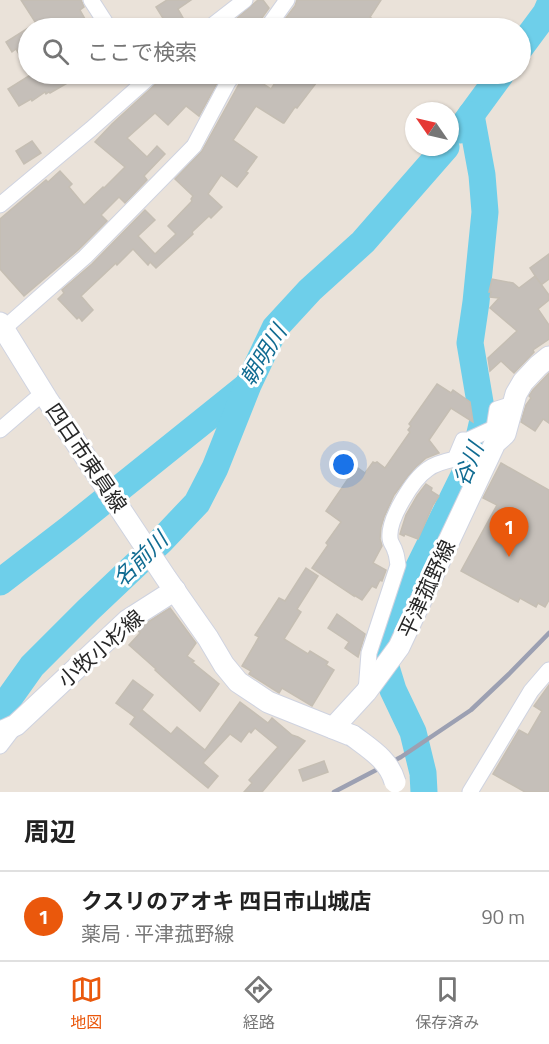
<!DOCTYPE html>
<html lang="ja">
<meta charset="utf-8">
<style>
body{margin:0;font-family:"Titillium Web","Noto Sans JP",sans-serif;background:#f2f2f2;color:#222}
.compass{position:absolute;left:405px;top:102px;width:54px;height:54px;border-radius:50%;background:#fff;box-shadow:0 2px 4px #0004;rotate:304deg}
.you{position:absolute;left:344px;top:465px;width:21px;height:21px;margin:-15px;border:4px solid #fff;border-radius:50%;background:#1a73e8;box-shadow:0 0 0 9px #1a73e833}
.badge{display:grid;place-items:center;width:39px;height:39px;border-radius:50%;background:#ea580c;color:#fff;font-size:20px;font-weight:700}
.pin{position:absolute;translate:-50% -50px;filter:drop-shadow(0 2px 3px #0008)}
.pin::after{content:'';position:absolute;top:32px;width:21px;height:18px;background:inherit;clip-path:polygon(0 0,100% 0,50% 100%)}
.list{margin:0;padding:0;list-style:none}
h2{display:flex;justify-content:space-between;align-items:center;height:78px;margin:0;padding:0 24px;font-size:26px}
h2 small{font-size:20px;font-weight:400;color:#767676}
.list li{display:grid;grid-template-columns:39px 1fr auto;gap:18px;align-items:center;box-sizing:border-box;height:90px;padding:0 24px;border-top:2px solid #e0e0e0}
.list b{display:block;font-size:22px;white-space:nowrap}
.list p{margin:0;font-size:20px;white-space:nowrap;color:#767676}
.list em{font-size:20px;font-style:normal;color:#767676}
.icon{flex:none;width:33px;height:33px;fill:none;stroke:currentColor;stroke-width:2;stroke-linecap:round;stroke-linejoin:round}
.map{position:relative;flex:none;width:549px;height:792px;overflow:hidden}
.search{position:absolute;background:#fff;box-shadow:0 2px 4px #0004;left:18px;right:18px;top:18px;height:66px;display:flex;align-items:center;gap:15px;box-sizing:border-box;padding:0 21px;border-radius:33px;color:#767676;font-size:22px}
.sheet{height:168px;background:#fff}
nav{display:flex;justify-content:space-around;align-items:center;box-sizing:border-box;height:84px;border-top:2px solid #e0e0e0;background:#fff;font-size:16px;color:#767676}
nav a{display:grid;justify-items:center;gap:3px}
nav .on{color:#ea580c}
.map>svg:first-child{display:block}
.lines{fill:none;stroke-linecap:round;stroke-linejoin:round}
.river{stroke:#6ecfea;stroke-width:27}
.building{fill:#c5bfb9;stroke:#c5beb3;stroke-width:1.5}
.street-casing{stroke:#cfd3e0;stroke-width:17}
.secondary-casing{stroke:#cfd3e0;stroke-width:23}
.street{stroke:#fff;stroke-width:15}
.secondary{stroke:#fff;stroke-width:21}
.rail{stroke:#9ca0b2;stroke-width:4.5}
.secondary-bridge-casing{stroke:#cfd3e0;stroke-width:23;stroke-linecap:butt}
.secondary-bridge{stroke:#fff;stroke-width:21}
.labels{text-anchor:middle;stroke-width:6;stroke-linejoin:round;paint-order:stroke}
.street-label{font-size:21px;fill:#272727;stroke:#fff}
.water-label{font-size:22px;font-style:italic;fill:#116c92;stroke:#fff}
</style>
<div class="map">
<svg width="549" height="792" viewBox="0 0 549 792">
<rect width="100%" height="100%" fill="#eae2d9"/>
<g class="lines">
<!-- river -->
<g class="river">
<path d="M520,48L546,13L549,6"/>
<path d="M460,130L501,74"/>
<path d="M0,582L69,529L247,386"/>
<path d="M0,711L32,666L88,610L161,541L197,503L215,468L248,385L275,328L310,290L363,242L446,147"/>
<path d="M424,792L423,773L413,732L393,690L381,651L404,597L476,451L483,420L470,343L476,302L485,212L482,175L471,115"/>
</g>
</g>
<!-- building -->
<g class="building">
<path d="M21,0H81L84,7L80,10L85,19L69,28H39Z"/>
<path d="M167,0H191L178,9L187,25L181,28H169L156,7Z"/>
<path d="M258,0H263L269,8L259,22L257,28H242L235,20Z"/>
<path d="M297,0H381L370,17L375,21L370,28H297L285,19L295,6Z"/>
<path d="M28,28V69L16,49L12,52L6,42Z"/>
<path d="M32,74H83L50,93L49,92L46,94L45,92L32,101L31,99L19,106L8,89Z"/>
<path d="M164,74H222L199,116L186,106L168,125L155,113L127,138L147,157L157,146L165,154L144,176L147,180L125,203L119,197L101,215L107,221L78,250L24,296L0,269V219L46,180L48,182L60,171L72,184L69,187L84,205L103,187L104,188L125,167L95,142L112,124L159,81Z"/>
<path d="M244,75V74H248L271,89L281,74H323L297,108L295,107L284,123H283L256,106L233,140L257,157L246,172L248,173L237,187L221,175L208,194L222,207L211,218L209,216L192,232L193,234L156,268L150,262L148,265L133,249L117,265L116,263L81,296L93,310L82,321L79,317L77,319L58,299L64,293L62,290L92,264L145,210L155,220L138,236L155,254L176,234L168,226L192,201L191,199L193,196L175,179L202,151Z"/>
<path d="M32,141L41,153L24,164L16,151Z"/>
<path d="M549,254V279L541,285L530,268Z"/>
<path d="M535,276L549,295V300L538,309L549,325V339L533,350L534,352L514,373L501,361L490,371L488,358L517,331L490,308L499,298L490,297L491,292H489L492,279L513,283L519,288Z"/>
<path d="M549,373V423L543,419L535,431L521,422L526,405L531,398L529,396L533,390Z"/>
<path d="M437,384L451,393L453,390L470,402L473,422L451,408L429,440L439,453L426,458L416,467L408,476L394,495L384,517L381,527L380,539L382,546L373,563L386,570L382,581L380,580L376,588L372,586L362,600L354,595V596L312,568L328,545L326,543L341,522L326,511L350,476L352,477L358,468L365,473L373,462L375,463L377,462L385,468L410,432L408,430L411,426L409,424Z"/>
<path d="M501,463L549,490V600L545,607L538,603L536,607L520,598L518,602L461,571L497,505L483,498Z"/>
<path d="M426,484L432,488L431,491L439,496L433,505L418,539L405,534L404,536L400,534L406,515L417,496Z"/>
<path d="M306,568L318,576L297,609L301,612L284,639L308,654L310,651L328,662L326,665L334,670L312,706L282,688L279,693L249,674L251,671L242,666L259,637L255,635L279,598L285,601Z"/>
<path d="M170,608L196,643L187,656L194,661L192,662L219,684L200,711L155,670L156,669L129,645L140,633L137,629Z"/>
<path d="M337,614L365,634L358,657L345,648L349,642L328,628Z"/>
<path d="M133,680L153,695L140,712L142,710L171,734L177,727L205,750L240,702L268,723L272,718L292,735L298,737L305,741L262,792H244L252,783L249,780L278,747L255,728L251,733L249,731L241,742L230,734L203,763L218,776L208,788L130,724L135,717L116,703Z"/>
<path d="M549,685V792H525L493,774L519,730L528,735L542,711L534,706Z"/>
<path d="M324,761L328,772L303,781L299,770Z"/>
</g>
<g class="lines">
<!-- street casing -->
<g class="street-casing">
<g id="street">
<path d="M91,0L109,28"/>
<path d="M209,28L245,0"/>
<path d="M267,28L287,0"/>
<path d="M0,205L91,129L153,74"/>
<path d="M0,332L85,257L194,146L228,82L234,74"/>
<path d="M0,430L43,393"/>
<path d="M366,692L369,653L398,565C397,560 397,555 395,551C394,546 390,543 390,538C388,519 413,479 428,469C436,463 446,461 455,459L463,440H468L494,428L497,409L513,404"/>
<path d="M0,746L16,725"/>
<path d="M470,792L531,691L549,670"/>
</g>
</g>
<!-- secondary casing -->
<g class="secondary-casing">
<g id="secondary">
<path d="M0,323L47,399L166,578L208,638L224,665L238,682L268,702L353,736"/>
<path d="M333,728L366,692L399,647L495,443L505,434L516,394L523,382L538,366L549,357"/>
<path d="M0,731H3L16,725L128,620L175,590"/>
</g>
</g>
<!-- street -->
<use href="#street" class="street"/>
<!-- secondary -->
<use href="#secondary" class="secondary"/>
<!-- rail -->
<path class="rail" d="M334,792L401,757L471,710L509,674L549,633"/>
<!-- secondary-bridge casing -->
<g class="secondary-bridge-casing">
<path id="secondary-bridge" d="M353,736C370,749 389,760 395,782"/>
</g>
<!-- secondary-bridge -->
<use href="#secondary-bridge" class="secondary-bridge"/>
</g>
<g class="labels">
<!-- street labels -->
<g class="street-label">
<text transform="translate(86 458) rotate(56)" y="7">四日市東員線</text>
<text transform="translate(427 589) rotate(-65)" y="7">平津菰野線</text>
<text transform="translate(101 649) rotate(-41)" y="7">小牧小杉線</text>
</g>
<!-- water labels -->
<g class="water-label">
<text transform="translate(263 355) rotate(-58)" y="8">朝明川</text>
<text transform="translate(468 464) rotate(-68)" y="8">谷川</text>
<text transform="translate(140 559) rotate(-45)" y="8">名前川</text>
</g>
</g>
</svg>
<svg class="compass" viewBox="-18 -18 36 36"><path d="M0-13l5 13h-10z" fill="#e53935"/><path d="M0 13l5-13h-10z" fill="#767676"/></svg>
<div class="you"></div>
<div class="pin badge" style="left:509px;top:557px">1</div>
<div class="search"><svg class="icon" aria-label="search" viewBox="0 0 24 24"><circle cx="10" cy="10" r="6"/><path d="M15 15l6 6"/></svg>ここで検索</div>
</div>
<section class="sheet">
<h2>周辺<small></small></h2>
<ul class="list">
<li><span class="badge">1</span><div><b>クスリのアオキ 四日市山城店</b><p>薬局 · 平津菰野線</p></div><em>90 m</em></li>
</ul>
</section>
<nav>
<a class="on"><svg class="icon" aria-label="map" viewBox="0 0 24 24"><path d="M3 6l6-2 6 2 6-2v14l-6 2-6-2-6 2zM9 4v14M15 6v14"/></svg>地図</a>
<a><svg class="icon" aria-label="directions" viewBox="0 0 24 24"><path d="M12 3l9 9-9 9-9-9zM9 14v-3h6M13 9l2 2-2 2"/></svg>経路</a>
<a><svg class="icon" aria-label="saved" viewBox="0 0 24 24"><path d="M7 4h10v16l-5-4-5 4z"/></svg>保存済み</a>
</nav>
